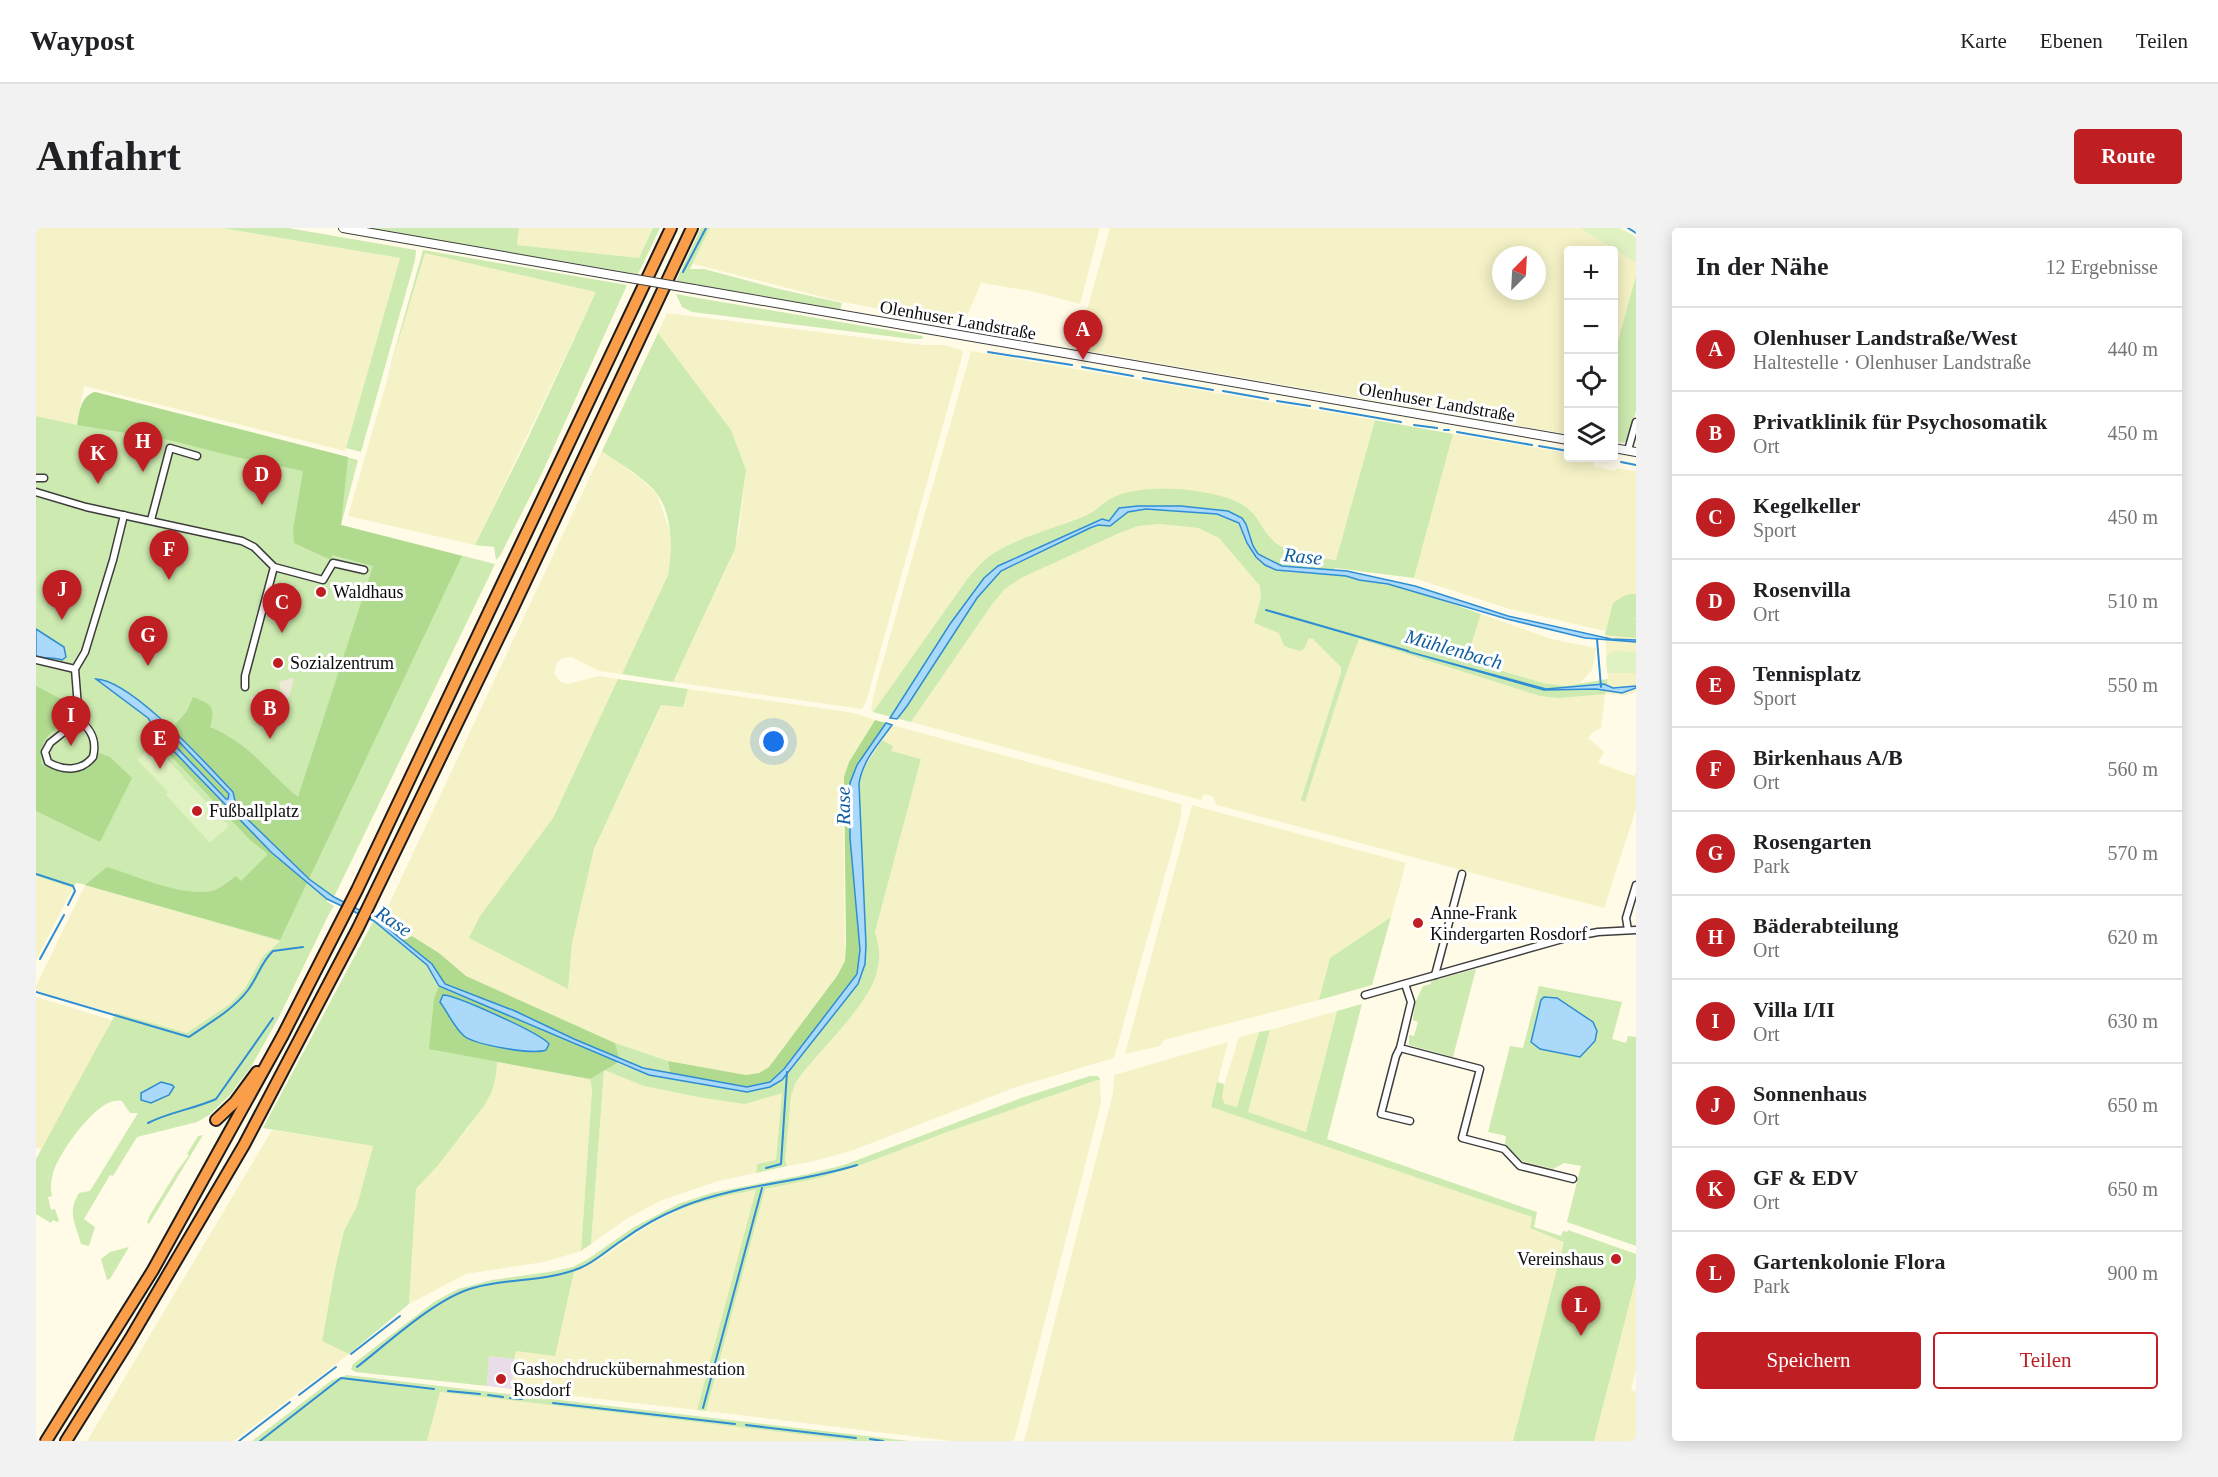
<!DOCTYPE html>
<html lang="de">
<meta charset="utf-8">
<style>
body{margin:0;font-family:Georgia,serif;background:#f2f2f2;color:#202124}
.controls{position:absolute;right:18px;top:18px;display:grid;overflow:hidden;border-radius:6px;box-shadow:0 3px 15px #0003}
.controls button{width:54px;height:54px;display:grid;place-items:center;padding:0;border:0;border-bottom:2px solid #e0e0e0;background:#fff;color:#202124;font:30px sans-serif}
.compass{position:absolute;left:1456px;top:18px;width:54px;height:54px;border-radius:50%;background:#fff;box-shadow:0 3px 15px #0003;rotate:24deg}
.you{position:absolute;left:738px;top:514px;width:21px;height:21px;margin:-15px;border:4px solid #fff;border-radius:50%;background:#1a73e8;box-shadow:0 0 0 9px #1a73e833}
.badge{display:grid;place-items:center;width:39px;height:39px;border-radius:50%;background:#bf1e22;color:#fff;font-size:20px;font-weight:700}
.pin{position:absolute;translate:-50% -50px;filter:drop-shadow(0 2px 3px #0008)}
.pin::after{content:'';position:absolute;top:32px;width:21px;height:18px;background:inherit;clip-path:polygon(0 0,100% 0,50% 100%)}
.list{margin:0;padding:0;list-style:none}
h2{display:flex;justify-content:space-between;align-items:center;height:78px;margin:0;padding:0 24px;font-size:26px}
h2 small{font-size:20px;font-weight:400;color:#757577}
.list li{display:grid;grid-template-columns:39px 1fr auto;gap:18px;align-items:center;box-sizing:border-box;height:84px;padding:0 24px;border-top:2px solid #e0e0e0}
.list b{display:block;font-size:22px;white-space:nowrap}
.list p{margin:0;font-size:20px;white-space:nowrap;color:#757577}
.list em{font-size:20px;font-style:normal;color:#757577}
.actions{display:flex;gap:12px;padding:18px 24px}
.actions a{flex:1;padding:14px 0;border:2px solid #bf1e22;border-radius:6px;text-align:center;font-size:21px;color:#bf1e22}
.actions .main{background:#bf1e22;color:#fff}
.icon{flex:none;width:33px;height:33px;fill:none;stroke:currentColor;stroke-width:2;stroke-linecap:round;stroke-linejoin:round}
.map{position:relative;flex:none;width:1600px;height:1213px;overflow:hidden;border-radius:6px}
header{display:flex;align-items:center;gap:36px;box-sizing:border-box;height:84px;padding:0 30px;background:#fff;border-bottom:2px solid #e0e0e0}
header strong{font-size:28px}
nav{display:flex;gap:33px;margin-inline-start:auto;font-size:21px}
.intro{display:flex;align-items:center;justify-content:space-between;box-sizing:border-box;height:144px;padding:0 36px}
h1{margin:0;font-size:42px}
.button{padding:15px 27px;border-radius:6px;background:#bf1e22;color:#fff;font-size:21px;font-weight:700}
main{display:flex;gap:36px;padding:0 36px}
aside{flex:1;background:#fff;border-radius:6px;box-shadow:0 3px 15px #0003}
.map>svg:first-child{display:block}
.industrial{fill:#e9ddea}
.farmland{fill:#f5f2c7;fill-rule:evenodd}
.green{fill:#cdeab0}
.forest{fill:#b0db8f}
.pitch{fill:#e0f1c2}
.plaza{fill:#ede8d8}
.water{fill:#aad9f9;stroke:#2e8dd3;stroke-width:1.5;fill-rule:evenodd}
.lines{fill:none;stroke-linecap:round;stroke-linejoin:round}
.stream{stroke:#2e8dd3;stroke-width:2}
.minor-casing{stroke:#3d3d3d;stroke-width:9}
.tertiary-casing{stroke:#3d3d3d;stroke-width:10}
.motorway-casing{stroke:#1b1b1b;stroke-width:14}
.minor{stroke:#fff;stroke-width:6}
.tertiary{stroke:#fff;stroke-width:8}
.motorway{stroke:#fb9e49;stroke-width:10}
.tertiary-bridge-casing{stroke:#3d3d3d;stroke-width:10;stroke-linecap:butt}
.tertiary-bridge{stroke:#fff;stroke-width:8}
.poi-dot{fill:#bf1e22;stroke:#fff;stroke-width:2}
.labels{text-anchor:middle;stroke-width:6;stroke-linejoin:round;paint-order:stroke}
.street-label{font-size:18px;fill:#0a0a0a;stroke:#fff}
.poi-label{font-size:18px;fill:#0a0a0a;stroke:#fff;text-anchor:start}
.water-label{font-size:20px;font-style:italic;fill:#105d9f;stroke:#fff}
</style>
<header>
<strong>Waypost</strong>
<nav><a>Karte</a><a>Ebenen</a><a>Teilen</a></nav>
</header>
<div class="intro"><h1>Anfahrt</h1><a class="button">Route</a></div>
<main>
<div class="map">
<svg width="1600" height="1213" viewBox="0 0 1600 1213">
<rect width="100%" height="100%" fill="#fffbe7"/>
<!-- industrial -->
<path class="industrial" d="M453,1128L478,1131L476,1161L451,1158Z"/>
<!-- farmland -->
<g class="farmland">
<path d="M0,0H186L364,30L309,223L48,158L41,197L0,188Z"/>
<path d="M483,0H617L603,30L481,17Z"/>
<path d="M674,0H1064L1044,76L995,63L945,55L927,97L802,73L657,36Z"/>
<path d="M1074,0H1544L1600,35V48L1578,127V22H1532V206L1046,122L1050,105L1045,103ZM1465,27H1501V63H1465Z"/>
<path d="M388,24L560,64L439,317L312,288Z"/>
<path d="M631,85L887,117H908L926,122L927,125L831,471L826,481L637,454L693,335L703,304L710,242L695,202L622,105Z"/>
<path d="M935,123L1339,192L1300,332L1249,321L1232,308L1215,282L1208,277L1175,267L1147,262H1120L1077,269L1054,286L991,309L945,336L932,350L837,484L835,480L841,454Z"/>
<path d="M1417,206L1532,225V230H1559L1557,238L1579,243L1580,240L1600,243V464L1591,467L1569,466L1565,500L1558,503L1552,510L1568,524L1562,535L1598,548L1600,545V581L1568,680L1181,577L1176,568L1168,566L1165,572L875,494L957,375L969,361L985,350L1078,307L1102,298L1124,296L1162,300L1183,310L1224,358L1226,370L1218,395L1244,405L1268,421L1273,409L1277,411L1305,439L1308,451L1323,411L1504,468L1569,465L1572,451L1569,403L1470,380L1378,350Z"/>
<path d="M566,223L605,251L621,266L634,304L635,332L632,347L586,446L563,443L535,429L527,430L521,434L518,446L525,454L532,456L563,448L582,451L517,590L444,688L531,760L536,715L558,621L626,476L647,478L652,461L818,485L839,492L813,534L807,566L809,733L801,748L733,839L723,845L710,847L632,833L579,815L430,748L403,725L347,689Z"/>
<path d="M1445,386L1515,411L1560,420L1556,442L1544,455L1529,458L1507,455L1429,431Z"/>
<path d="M856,497L1146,576L1144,593L1078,830L980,859L815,923L774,934L751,938L749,932L755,868L759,856L842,742L843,731L839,704L885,531L854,523L857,518L846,512Z"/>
<path d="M1156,577L1370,635L1355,689L1294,730L1283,772L1128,812L1124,818L1089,826Z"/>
<path d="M0,648L37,660L0,732Z"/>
<path d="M49,657L244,712L227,728L209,760L194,776L151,806L0,763V758Z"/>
<path d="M0,769L76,792L48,850L5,921L0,920Z"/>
<path d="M1301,783L1270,904L1212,884L1234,802Z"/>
<path d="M1223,804L1201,879L1189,876L1186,871V864L1203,809Z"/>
<path d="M1192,814L1175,879L1496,989L1494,1000L1529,1014L1477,1213H988L1077,865L1078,847Z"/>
<path d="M461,834L554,851L556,861L545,1023L508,1034L430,1046L373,1076L380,961L433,899L460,847Z"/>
<path d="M568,842L608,858L662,869L746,865L740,932L721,936L720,945L682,953L624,973L592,990L555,1016Z"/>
<path d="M1061,852H1064L1065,875L978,1213H915L670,1183L729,961L783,950L825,937L911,904Z"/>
<path d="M236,902L337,918L321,978L308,1003L299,1041L286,1112L313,1126L198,1213H51Z"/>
<path d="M721,962L661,1182L476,1161L479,1123L519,1127L538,1044L566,1030L613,997L649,979L678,970Z"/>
<path d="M1600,1050V1141L1595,1162L1600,1164V1213H1558Z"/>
<path d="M404,1164L506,1176L821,1213H391Z"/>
</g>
<!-- green -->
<g class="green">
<path d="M186,0H252L380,22L379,32L325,224L310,220L364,30Z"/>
<path d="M328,0H483L481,17L603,30L617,0H624L602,46Z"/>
<path d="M665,0H674L654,41H668L739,60L806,75L804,82L640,53Z"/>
<path d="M387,22L591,57L506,245L464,328L460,332L458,319L439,317L492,210L560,64L389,25L350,153Z"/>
<path d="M1600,48V183L1592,212L1587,215L1578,213V127Z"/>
<path d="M640,66L656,69L887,108L886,111H876L656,84L646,79Z"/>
<path d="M622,105L695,202L710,242L699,321L637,454L586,446L632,347C637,320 637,279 615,259C601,245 582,235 566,223Z"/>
<path d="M59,164L322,232L305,297L459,336L298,669L290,673L298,678L292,688L243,789L215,839L193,868L173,887L161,894L101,909L77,948L74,947L48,991L59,999L53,1018L45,1016C39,994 31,985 43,965L54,963L102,885H94L86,873C63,866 23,925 17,945C15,953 14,960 16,968L12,969L15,982L19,981L23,993L21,994L17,992L15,995L0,986V931L80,785L151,805L194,776L209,760L227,728L244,713L46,656L40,655L37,660L0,648V188L41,197C44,183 44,169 59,164Z"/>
<path d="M1339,192L1417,206L1378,350L1299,340L1298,343C1275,341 1237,345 1221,325C1213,315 1214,301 1206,291L1203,295L1211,315L1220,329L1229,337L1251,344L1310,348L1323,352L1352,356L1380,363L1445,386L1430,432L1507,455L1529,458L1572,451L1569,466L1523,470L1504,468L1323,411L1308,451L1269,574L1265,572L1305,445V439L1277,411L1273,410L1268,421L1264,423L1248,418L1243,405L1218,395L1225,370L1224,358L1183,310L1162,300L1124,296L1102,298L1081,306L985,350L969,361L957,375L875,494L837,484L932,350C940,341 948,331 958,325C987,307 1021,300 1051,287C1061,283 1068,273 1078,269C1109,255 1177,260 1207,277C1220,284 1224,298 1233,308C1249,327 1278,328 1300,332Z"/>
<path d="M1595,366H1600V390H1596L1600,391V410L1569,407L1577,375L1588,368Z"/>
<path d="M582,451L652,461L647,479L625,477L558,621L536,715L532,761L433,710L444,688L517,590Z"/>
<path d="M846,512L857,518L855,523L885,531L839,704C841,713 844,722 843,731C842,773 781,821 759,856L755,868L749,932L751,938L720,945L721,936L740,932L746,865L709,876L662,869L608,858L568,842L555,1016L545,1023L556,861L554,851L461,834L460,847L456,863L448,878L403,936L380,961L373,1076L313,1126L286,1113L299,1041L308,1003L321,978L337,918L227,900L339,690L389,729L582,829L579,815L632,833L634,846L607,840L583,830L581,835L613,847L723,862L746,852L822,756L829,736L830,717L823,556L825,544Z"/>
<path d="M1355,689L1336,757L1283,772L1294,730Z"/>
<path d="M1440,741L1417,829L1373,817V807L1378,808L1382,794L1377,792L1379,775L1387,758L1395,756V753Z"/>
<path d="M1503,758L1586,774L1576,811L1590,815L1592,808L1600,809V1018L1531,994L1545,938L1528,935L1517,941L1486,933L1469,916L1470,908L1452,904L1474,818L1487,820Z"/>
<path d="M1326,776L1291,911L1501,984L1498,999L1525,1008L1527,1003L1531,1004L1532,1002L1600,1026V1050L1558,1213H1477L1528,1014L1494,1000L1496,989L1175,879L1181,854L1188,856L1186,870L1189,876L1201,879L1223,804L1234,802L1212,884L1270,904L1301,783Z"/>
<path d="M1054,848H1062L1064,852H1061L911,904L825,937L783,950L729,961L670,1183L661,1182L720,962C682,969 645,977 611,997C586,1012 565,1033 538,1044L519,1128L480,1123L478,1131L453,1128L451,1158L319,1144L315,1141L317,1136L398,1074L422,1061L456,1052L513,1044L537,1039L552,1031L598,999L642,976L675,965L772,946L808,937L985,870Z"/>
<path d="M167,907L113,996L111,994L114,987L141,943L153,927L151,926L162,908Z"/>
<path d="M93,1019L74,1051L71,1052L65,1031L74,1024Z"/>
<path d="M311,1147L873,1213H821L404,1164L391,1213H216L296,1152Z"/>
</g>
<!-- forest -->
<g class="forest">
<path d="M59,164L312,229L305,297L426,328L244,712L49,657L71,639C101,648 145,669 176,663C184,661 193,653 200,648L205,653L232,626L214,612L123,515L151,483L157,469C175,476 180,478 174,499C216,517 229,542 262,569L337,338L296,327L295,332L258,315L257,302L267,243L200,229L133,212L41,197C44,183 44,169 59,164Z"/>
<path d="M0,458L27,472L38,487C20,501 0,510 6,536C27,547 49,546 63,525L74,529L96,550L64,614L0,583Z"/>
<path d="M839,492L850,495L821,537L814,555V610L824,722L821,746L756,832L734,854L711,859L634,846L632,833L710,847L723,845L733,839L801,748L809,733L810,715L808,549L813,534Z"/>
<path d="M376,708L403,725L430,748L579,815L583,830L581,835L554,851L393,821L398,771L403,758L409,756L396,736L367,712Z"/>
</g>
<!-- pitch -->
<g class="pitch">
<path d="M1544,0H1584L1600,9V35Z"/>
<path d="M241,355L262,360L253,396L232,391Z"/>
<path d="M1579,423L1600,424V445H1571L1570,428Z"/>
<path d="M117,517L148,549L140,557L148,550L193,598L174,615L130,567L132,564L101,532Z"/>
</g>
<!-- plaza -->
<path class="plaza" d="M255,450L258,451L253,469L249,472L253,477L231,493L214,470L222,466L225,461L230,474L239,472L238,470L246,467L243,454Z"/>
<!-- water -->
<g class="water">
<path d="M1102,278H1145L1192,283L1206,290L1210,296L1217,318L1222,326L1246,338L1311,343L1379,358L1472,388L1575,411L1600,412V414L1549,410L1471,391L1352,356L1323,352L1310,348L1240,342L1229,337L1220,329L1211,315L1203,295L1181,286L1110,281L1092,284L1074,298L1062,297L1054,300L965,343L941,370L871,478L861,491L854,490L914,396L948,350L962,338L1066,291L1073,293L1083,280Z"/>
<path d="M0,401L28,419L30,429L26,432C17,429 10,431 0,428Z"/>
<path d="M1370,423L1510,461L1568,456L1577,460L1600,458V460L1586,465L1560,461L1508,462Z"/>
<path d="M60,451C96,452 171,537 197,564L201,581L273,651L298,669L339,690L396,736L409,756L479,783L538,811L607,840L711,859L734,854L748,841L821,746L824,722L814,610V555L821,537L850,495L856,497C843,515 826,533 823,556L830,717L829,736L822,756L746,852L734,859L711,864L613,847L403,758L391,737L338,693L291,671L235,624L126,511L112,490ZM126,499H129L193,566L192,571H190L125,503Z"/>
<path d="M407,767C420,767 506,806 513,816L510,822C496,827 440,817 428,808C418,799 412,785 404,774Z"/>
<path d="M1508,769L1521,770L1557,794L1561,803L1559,813L1544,829L1504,821L1495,814L1505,772Z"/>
<path d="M125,854L136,857L138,859L133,867L115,875L105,872V865Z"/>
</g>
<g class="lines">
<!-- stream -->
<g class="stream">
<path d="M1592,0L1600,5"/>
<path d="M647,44L670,0"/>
<path d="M952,124L1036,137"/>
<path d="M1046,139L1097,148"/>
<path d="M1107,150L1177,162"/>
<path d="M1187,163L1232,171"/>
<path d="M1241,173L1274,178"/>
<path d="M1284,180L1365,194"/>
<path d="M1378,197L1401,200"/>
<path d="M1408,202H1413"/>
<path d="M1421,204L1496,217"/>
<path d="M1503,218L1532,223"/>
<path d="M1585,234L1600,237"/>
<path d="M1230,382L1372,423"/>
<path d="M1561,411L1565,459"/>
<path d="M0,646L37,658L39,663L32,677"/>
<path d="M4,731L28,687"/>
<path d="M0,764L153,809C173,795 197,782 212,762C222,749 225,734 237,723L267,719"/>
<path d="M112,895C133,884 158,881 180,871L237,790"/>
<path d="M730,940L745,936L751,844"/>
<path d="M315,1126L364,1088"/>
<path d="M321,1139C352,1115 400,1070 437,1060C471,1050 510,1054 544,1040C559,1034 571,1022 585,1013C604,999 626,987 648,978C703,956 764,955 821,937"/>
<path d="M412,1163L444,1166"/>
<path d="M263,1167L300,1139"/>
<path d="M452,1167L467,1169"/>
<path d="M474,1170L486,1171"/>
<path d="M517,1175L699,1196"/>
<path d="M667,1180L726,960"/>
<path d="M710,1197L820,1210"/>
<path d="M834,1211L847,1213"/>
<path d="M203,1213L254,1174"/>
<path d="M224,1213L305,1150L398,1161"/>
</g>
<!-- minor casing -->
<g class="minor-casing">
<g id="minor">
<path d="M1592,222L1600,194"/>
<path d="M0,250H8"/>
<path d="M0,264L50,279L206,313L218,319L238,339L287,352L297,335L328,342"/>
<path d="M115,292L134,220L161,228"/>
<path d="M0,432L39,441"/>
<path d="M209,459V448L238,339"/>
<path d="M43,492C56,502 61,513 57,529C45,544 27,543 12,534L9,524L14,515L43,492L39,441L49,424L77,332L88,287"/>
<path d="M1592,702L1590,690L1600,657"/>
<path d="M1399,747L1426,646"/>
<path d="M1369,756L1375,774L1364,820L1444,841L1426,910L1468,921L1484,938L1537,951"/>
<path d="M1329,767L1530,710L1562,704L1600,702"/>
<path d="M1364,820L1360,828L1345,886L1374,893"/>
</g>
</g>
<!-- tertiary casing -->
<g class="tertiary-casing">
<g id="tertiary">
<path d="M307,0L576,47"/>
<path d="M658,61L1532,212"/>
<path d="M1578,220L1600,224"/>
</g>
</g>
<!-- motorway casing -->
<g class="motorway-casing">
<g id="motorway">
<path d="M180,892L199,874L221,844"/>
<path d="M10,1213L117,1042L247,807L321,662L635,0"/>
<path d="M30,1213L94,1111L208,917L322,700L477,380L656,0"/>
</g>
</g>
<!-- minor -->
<use href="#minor" class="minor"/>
<!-- tertiary -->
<use href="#tertiary" class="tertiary"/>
<!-- motorway -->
<use href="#motorway" class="motorway"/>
<!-- tertiary-bridge casing -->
<g class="tertiary-bridge-casing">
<path id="tertiary-bridge" d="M576,47L658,61"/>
</g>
<!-- tertiary-bridge -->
<use href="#tertiary-bridge" class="tertiary-bridge"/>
</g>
<!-- markers -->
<g class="poi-dot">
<circle cx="285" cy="364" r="6"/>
<circle cx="242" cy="435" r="6"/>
<circle cx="161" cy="583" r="6"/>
<circle cx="1382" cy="695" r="6"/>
<circle cx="1580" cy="1031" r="6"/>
<circle cx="465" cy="1151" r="6"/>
</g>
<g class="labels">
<!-- street labels -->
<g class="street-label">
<text transform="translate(922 92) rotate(10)" y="6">Olenhuser Landstraße</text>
<text transform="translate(1401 174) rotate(10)" y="6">Olenhuser Landstraße</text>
</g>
<!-- poi labels -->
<g class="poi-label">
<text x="297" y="370">Waldhaus</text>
<text x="254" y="441">Sozialzentrum</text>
<text x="173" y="589">Fußballplatz</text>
<text x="1394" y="691">Anne-Frank<tspan x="1394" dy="21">Kindergarten Rosdorf</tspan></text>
<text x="1568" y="1037" text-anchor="end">Vereinshaus</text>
<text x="477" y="1147">Gashochdruckübernahmestation<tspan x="477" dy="21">Rosdorf</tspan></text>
</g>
<!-- water labels -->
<g class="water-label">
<text transform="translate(1267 328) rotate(6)" y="7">Rase</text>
<text transform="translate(1418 421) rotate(16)" y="7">Mühlenbach</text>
<text transform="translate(807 578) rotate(-91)" y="7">Rase</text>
<text transform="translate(358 693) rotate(34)" y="7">Rase</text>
</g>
</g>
</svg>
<div class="controls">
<button>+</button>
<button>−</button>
<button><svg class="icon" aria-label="locate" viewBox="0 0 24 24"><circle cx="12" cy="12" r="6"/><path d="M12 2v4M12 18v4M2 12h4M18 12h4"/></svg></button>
<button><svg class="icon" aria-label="layers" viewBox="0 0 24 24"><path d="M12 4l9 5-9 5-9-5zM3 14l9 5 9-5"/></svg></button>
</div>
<svg class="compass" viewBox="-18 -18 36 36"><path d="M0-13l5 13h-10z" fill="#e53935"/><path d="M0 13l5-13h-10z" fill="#757577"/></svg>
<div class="you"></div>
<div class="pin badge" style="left:1047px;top:132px">A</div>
<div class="pin badge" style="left:234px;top:511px">B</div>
<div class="pin badge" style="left:246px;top:405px">C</div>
<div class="pin badge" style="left:226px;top:277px">D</div>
<div class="pin badge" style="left:124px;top:541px">E</div>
<div class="pin badge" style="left:133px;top:352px">F</div>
<div class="pin badge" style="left:112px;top:438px">G</div>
<div class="pin badge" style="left:107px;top:244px">H</div>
<div class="pin badge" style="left:35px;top:518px">I</div>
<div class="pin badge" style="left:26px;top:392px">J</div>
<div class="pin badge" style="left:62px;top:256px">K</div>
<div class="pin badge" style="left:1545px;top:1108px">L</div>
</div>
<aside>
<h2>In der Nähe<small>12 Ergebnisse</small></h2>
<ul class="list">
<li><span class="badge">A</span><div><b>Olenhuser Landstraße/West</b><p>Haltestelle · Olenhuser Landstraße</p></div><em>440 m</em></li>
<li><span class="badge">B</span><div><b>Privatklinik für Psychosomatik</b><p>Ort</p></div><em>450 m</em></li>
<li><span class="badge">C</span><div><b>Kegelkeller</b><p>Sport</p></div><em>450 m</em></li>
<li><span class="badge">D</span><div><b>Rosenvilla</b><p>Ort</p></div><em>510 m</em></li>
<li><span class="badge">E</span><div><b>Tennisplatz</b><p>Sport</p></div><em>550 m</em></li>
<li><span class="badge">F</span><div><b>Birkenhaus A/B</b><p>Ort</p></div><em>560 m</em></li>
<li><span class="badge">G</span><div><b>Rosengarten</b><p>Park</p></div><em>570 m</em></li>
<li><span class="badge">H</span><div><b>Bäderabteilung</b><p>Ort</p></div><em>620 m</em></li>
<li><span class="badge">I</span><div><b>Villa I/II</b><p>Ort</p></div><em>630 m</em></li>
<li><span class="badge">J</span><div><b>Sonnenhaus</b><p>Ort</p></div><em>650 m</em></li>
<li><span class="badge">K</span><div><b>GF &amp; EDV</b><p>Ort</p></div><em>650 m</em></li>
<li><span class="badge">L</span><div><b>Gartenkolonie Flora</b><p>Park</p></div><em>900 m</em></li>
</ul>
<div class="actions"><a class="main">Speichern</a><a>Teilen</a></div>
</aside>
</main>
